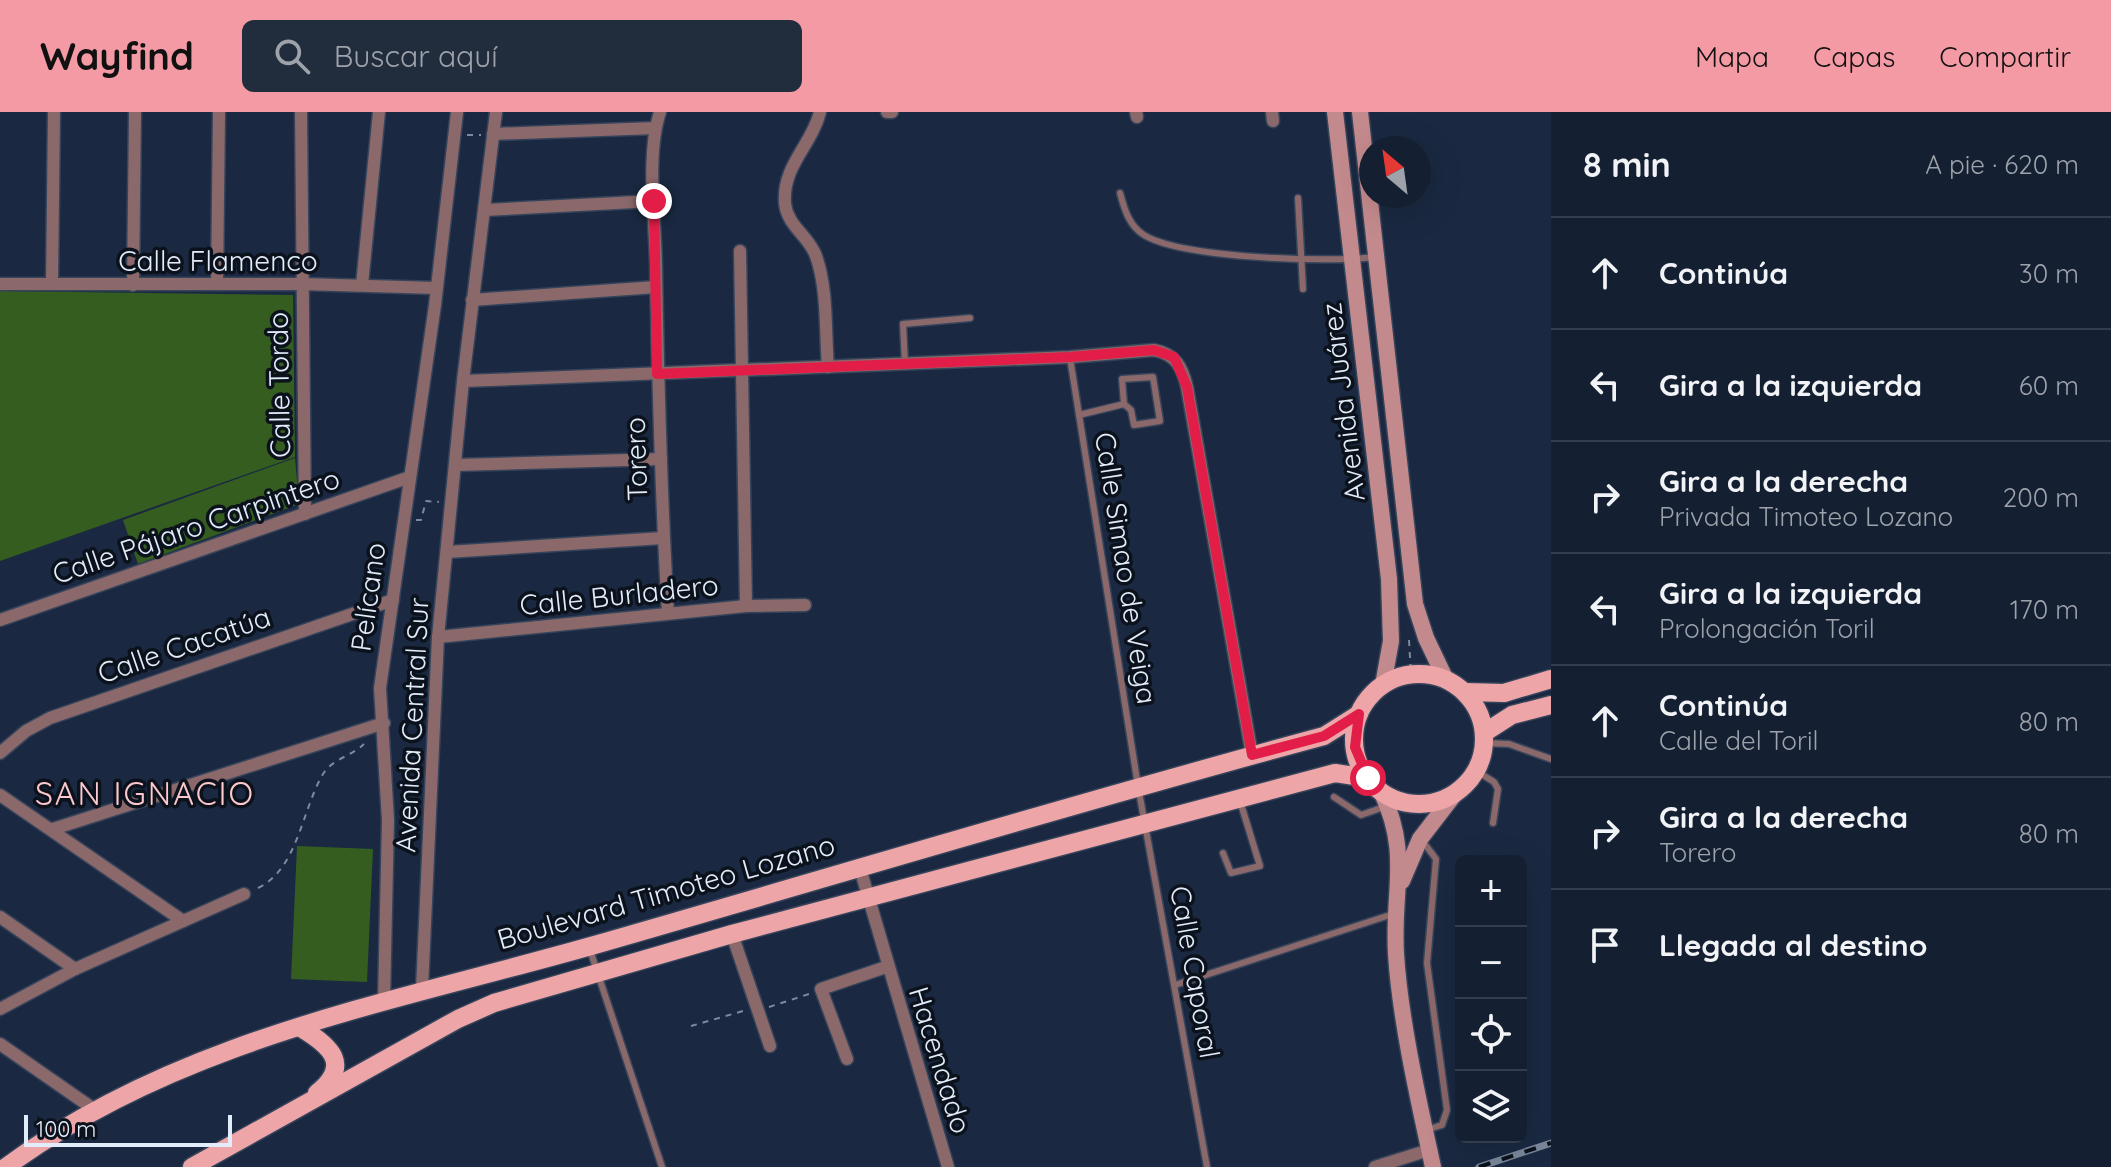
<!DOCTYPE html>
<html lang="es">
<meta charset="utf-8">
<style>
body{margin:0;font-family:Quicksand,sans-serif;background:#212c3d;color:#f1f3f6}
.controls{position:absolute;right:24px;bottom:24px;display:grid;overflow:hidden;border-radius:12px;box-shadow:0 8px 32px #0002}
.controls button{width:72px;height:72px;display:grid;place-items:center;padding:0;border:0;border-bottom:2px solid #333d4d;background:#141f31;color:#f1f3f6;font:40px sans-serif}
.compass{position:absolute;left:1359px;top:24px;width:72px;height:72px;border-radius:50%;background:#141f31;box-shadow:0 8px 32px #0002;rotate:331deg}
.scale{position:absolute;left:24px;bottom:20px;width:208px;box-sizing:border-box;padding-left:8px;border:4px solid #e2ecfb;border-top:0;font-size:22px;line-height:28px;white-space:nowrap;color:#e2ecfb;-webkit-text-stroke:6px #0b121c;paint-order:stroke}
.stop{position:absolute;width:24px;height:24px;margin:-18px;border:6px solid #e11d48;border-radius:50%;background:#fff}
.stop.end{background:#e11d48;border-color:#fff;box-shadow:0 2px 8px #0008}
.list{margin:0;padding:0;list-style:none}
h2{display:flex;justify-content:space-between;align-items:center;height:104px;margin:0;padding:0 32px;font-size:34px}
h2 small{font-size:26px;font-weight:400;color:#9da2ab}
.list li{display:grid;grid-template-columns:52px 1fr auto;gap:24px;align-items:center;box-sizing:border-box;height:112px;padding:0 32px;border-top:2px solid #333d4d}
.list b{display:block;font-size:30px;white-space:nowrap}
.list p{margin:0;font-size:26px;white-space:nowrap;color:#9da2ab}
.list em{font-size:26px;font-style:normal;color:#9da2ab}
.icon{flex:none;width:44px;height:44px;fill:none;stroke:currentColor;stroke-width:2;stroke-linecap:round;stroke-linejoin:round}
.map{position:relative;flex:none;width:1551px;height:1055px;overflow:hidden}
header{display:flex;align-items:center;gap:48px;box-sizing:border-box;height:112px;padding:0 40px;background:#f49aa5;color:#111}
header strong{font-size:38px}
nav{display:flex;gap:44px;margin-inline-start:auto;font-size:28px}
.search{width:560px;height:72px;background:#212c3d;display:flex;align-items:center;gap:20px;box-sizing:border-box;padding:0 28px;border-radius:12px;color:#9da2ab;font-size:30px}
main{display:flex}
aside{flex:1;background:#141f31}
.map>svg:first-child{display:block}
.green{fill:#355d20}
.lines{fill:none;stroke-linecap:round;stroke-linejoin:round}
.service-casing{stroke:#36445b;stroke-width:9}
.minor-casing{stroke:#36445b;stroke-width:15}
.secondary-casing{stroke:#36445b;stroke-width:19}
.primary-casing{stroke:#36445b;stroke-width:21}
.path{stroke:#7d8a9d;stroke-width:2;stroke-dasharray:6 6;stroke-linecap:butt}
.service{stroke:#8b6869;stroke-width:6}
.minor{stroke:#8b6869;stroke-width:12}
.secondary{stroke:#c38a8d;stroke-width:16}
.primary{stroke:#eea5a8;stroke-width:18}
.rail-casing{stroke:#798699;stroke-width:7}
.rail{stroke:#0b121c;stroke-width:4;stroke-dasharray:12;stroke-linecap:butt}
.route{stroke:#e11d48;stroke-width:10}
.labels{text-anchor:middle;stroke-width:7;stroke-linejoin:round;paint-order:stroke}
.street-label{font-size:28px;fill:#e2ecfb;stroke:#0b121c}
.quarter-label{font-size:32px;letter-spacing:2px;fill:#fec9ce;stroke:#0b121c}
</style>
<header>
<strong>Wayfind</strong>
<div class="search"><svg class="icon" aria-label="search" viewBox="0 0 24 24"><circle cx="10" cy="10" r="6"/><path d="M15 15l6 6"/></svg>Buscar aquí</div>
<nav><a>Mapa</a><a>Capas</a><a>Compartir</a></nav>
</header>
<main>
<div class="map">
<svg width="1551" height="1055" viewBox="0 0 1551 1055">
<rect width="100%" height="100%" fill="#1a2941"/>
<!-- green -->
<g class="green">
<path d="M0,179L293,183L295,345L0,449Z"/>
<path d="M295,346L299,392L138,452L123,408Z"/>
<path d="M297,734L373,737L367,870L291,867Z"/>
</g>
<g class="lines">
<!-- service casing -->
<g class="service-casing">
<g id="service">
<path d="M1120,81C1124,96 1129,114 1144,123C1181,146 1329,151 1374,145"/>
<path d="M1298,86L1303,177"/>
<path d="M1070,246L1138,674L1207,1055"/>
<path d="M905,252L903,212L970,206"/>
<path d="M1153,265L1160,309L1134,313L1131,298L1124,292L1122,267Z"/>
<path d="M1079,303L1124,292"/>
<path d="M1484,631L1509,632L1551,647"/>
<path d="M1475,658L1494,670L1498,677L1493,711"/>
<path d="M1334,685L1361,703L1384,695"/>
<path d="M1421,727L1436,747L1427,851L1447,998L1442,1013L1426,1018"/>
<path d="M1223,741L1231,761L1260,754L1240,689"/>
<path d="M590,838L662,1055"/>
<path d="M1175,873L1396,801"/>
</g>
</g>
<!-- minor casing -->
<g class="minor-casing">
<g id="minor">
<path d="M301,0L305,402"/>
<path d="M660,0C646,42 655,107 656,152C658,269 661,385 668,501"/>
<path d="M820,0C812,33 782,54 785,91C787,114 809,124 816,144C828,178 825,220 828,255"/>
<path d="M887,0H892"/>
<path d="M1136,0L1137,5"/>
<path d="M1272,0L1273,9"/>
<path d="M493,22L655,16"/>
<path d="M485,98L654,89"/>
<path d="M740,139L746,494"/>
<path d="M0,172H302L436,176"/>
<path d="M52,172L54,0"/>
<path d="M217,172L219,0"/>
<path d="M133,173L135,0"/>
<path d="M362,173L379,0"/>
<path d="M472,188L656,175"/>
<path d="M463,269L1070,245L1154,238C1175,242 1182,254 1187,275L1252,643"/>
<path d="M456,353L661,347"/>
<path d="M447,440L663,426"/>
<path d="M0,508L407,366"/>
<path d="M438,525L746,494L805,493"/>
<path d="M0,641L26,619L50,606L393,488"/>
<path d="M0,683L183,809"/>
<path d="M53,717L384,611"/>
<path d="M859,753L948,1055"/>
<path d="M0,805L75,857"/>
<path d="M732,822L770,934"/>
<path d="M422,877L438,525L463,269L496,0"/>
<path d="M384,888L388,708L380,576L435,193L457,0"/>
<path d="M0,897L75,857L244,782"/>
<path d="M0,932L95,998"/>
<path d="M847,947L821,877L886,855"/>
<path d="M1375,1055L1429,1038"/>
</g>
</g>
<!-- secondary casing -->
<g class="secondary-casing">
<g id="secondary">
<path d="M1335,0L1389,467L1391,529L1383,573"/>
<path d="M1360,0L1415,492L1426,526L1446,568"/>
<path d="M1381,679C1411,742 1392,778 1396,842C1400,907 1419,991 1433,1055"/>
<path d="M1402,769L1420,727L1457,679"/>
</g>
</g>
<!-- primary casing -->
<g class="primary-casing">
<g id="primary">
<circle cx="1419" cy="627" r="65"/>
<path d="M1465,580L1504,581L1551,567"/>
<path d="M1484,621L1512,603L1551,593"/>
<path d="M301,916C331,934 352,953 317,981"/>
<path d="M6,1055C178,928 390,891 591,834C835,764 1078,690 1324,624L1359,602"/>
<path d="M192,1055L458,907L494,891L732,822L1335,661L1368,666"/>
</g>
</g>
<!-- path -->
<g class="path">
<path d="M467,23H481"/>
<path d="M416,408H421L426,389L439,390"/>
<path d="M1409,528L1411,563"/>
<path d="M258,776C298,757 302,697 323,662C332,647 352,644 364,632"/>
<path d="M769,895L809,882"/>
<path d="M691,914L743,899"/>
</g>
<!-- service -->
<use href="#service" class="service"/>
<!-- minor -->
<use href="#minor" class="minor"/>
<!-- secondary -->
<use href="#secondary" class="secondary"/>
<!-- primary -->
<use href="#primary" class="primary"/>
<!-- rail casing -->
<g class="rail-casing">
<path id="rail" d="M1479,1055L1551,1031"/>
</g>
<!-- rail -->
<use href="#rail" class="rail"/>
</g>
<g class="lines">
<!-- route -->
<path class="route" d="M654,89L657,262L1070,245L1154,238L1174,245L1187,275L1252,643L1324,624L1359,602L1355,635L1368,666"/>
</g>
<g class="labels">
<!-- street labels -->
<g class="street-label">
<text x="218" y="159">Calle Flamenco</text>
<text transform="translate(279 273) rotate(-91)" y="10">Calle Tordo</text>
<text transform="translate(1343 290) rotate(-97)" y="10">Avenida Juárez</text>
<text transform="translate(636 347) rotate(-92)" y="10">Torero</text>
<text transform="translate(196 414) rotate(-19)" y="10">Calle Pájaro Carpintero</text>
<text transform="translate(1126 456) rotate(81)" y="10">Calle Simao de Veiga</text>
<text transform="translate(619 483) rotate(-6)" y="10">Calle Burladero</text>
<text transform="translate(368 485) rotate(-82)" y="10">Pelícano</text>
<text transform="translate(184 533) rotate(-19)" y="10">Calle Cacatúa</text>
<text transform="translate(412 613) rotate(-87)" y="10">Avenida Central Sur</text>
<text transform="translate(666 780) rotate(-16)" y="10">Boulevard Timoteo Lozano</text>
<text transform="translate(1195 860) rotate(80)" y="10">Calle Caporal</text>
<text transform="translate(940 948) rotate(73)" y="10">Hacendado</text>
</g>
<!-- quarter labels -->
<g class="quarter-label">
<text x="145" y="693">SAN IGNACIO</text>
</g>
</g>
</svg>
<div class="controls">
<button>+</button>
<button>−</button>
<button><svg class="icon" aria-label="locate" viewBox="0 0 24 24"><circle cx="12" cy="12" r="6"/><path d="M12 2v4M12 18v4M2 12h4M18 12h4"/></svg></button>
<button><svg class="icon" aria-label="layers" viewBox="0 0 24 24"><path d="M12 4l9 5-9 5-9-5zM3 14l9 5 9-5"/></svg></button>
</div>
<svg class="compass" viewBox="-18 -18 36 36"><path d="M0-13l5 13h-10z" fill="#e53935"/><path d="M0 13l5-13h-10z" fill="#9da2ab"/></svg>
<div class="scale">100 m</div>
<div class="stop" style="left:1368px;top:666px"></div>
<div class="stop end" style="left:654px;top:89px"></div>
</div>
<aside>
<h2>8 min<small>A pie · 620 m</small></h2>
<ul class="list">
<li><svg class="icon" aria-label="ahead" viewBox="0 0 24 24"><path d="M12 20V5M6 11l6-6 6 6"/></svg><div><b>Continúa</b></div><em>30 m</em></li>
<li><svg class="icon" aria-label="left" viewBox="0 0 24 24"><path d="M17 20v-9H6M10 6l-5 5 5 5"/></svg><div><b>Gira a la izquierda</b></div><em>60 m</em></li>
<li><svg class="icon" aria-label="right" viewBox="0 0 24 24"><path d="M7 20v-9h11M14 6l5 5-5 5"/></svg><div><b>Gira a la derecha</b><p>Privada Timoteo Lozano</p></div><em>200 m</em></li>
<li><svg class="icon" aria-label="left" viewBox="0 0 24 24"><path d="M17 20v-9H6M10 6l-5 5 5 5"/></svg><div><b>Gira a la izquierda</b><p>Prolongación Toril</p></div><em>170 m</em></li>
<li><svg class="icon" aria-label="ahead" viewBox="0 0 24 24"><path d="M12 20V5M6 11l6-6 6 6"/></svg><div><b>Continúa</b><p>Calle del Toril</p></div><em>80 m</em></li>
<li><svg class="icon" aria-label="right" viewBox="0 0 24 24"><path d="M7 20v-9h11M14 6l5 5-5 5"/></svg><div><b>Gira a la derecha</b><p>Torero</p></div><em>80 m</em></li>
<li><svg class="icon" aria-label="arrive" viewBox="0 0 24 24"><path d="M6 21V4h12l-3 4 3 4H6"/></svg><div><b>Llegada al destino</b></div></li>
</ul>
</aside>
</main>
